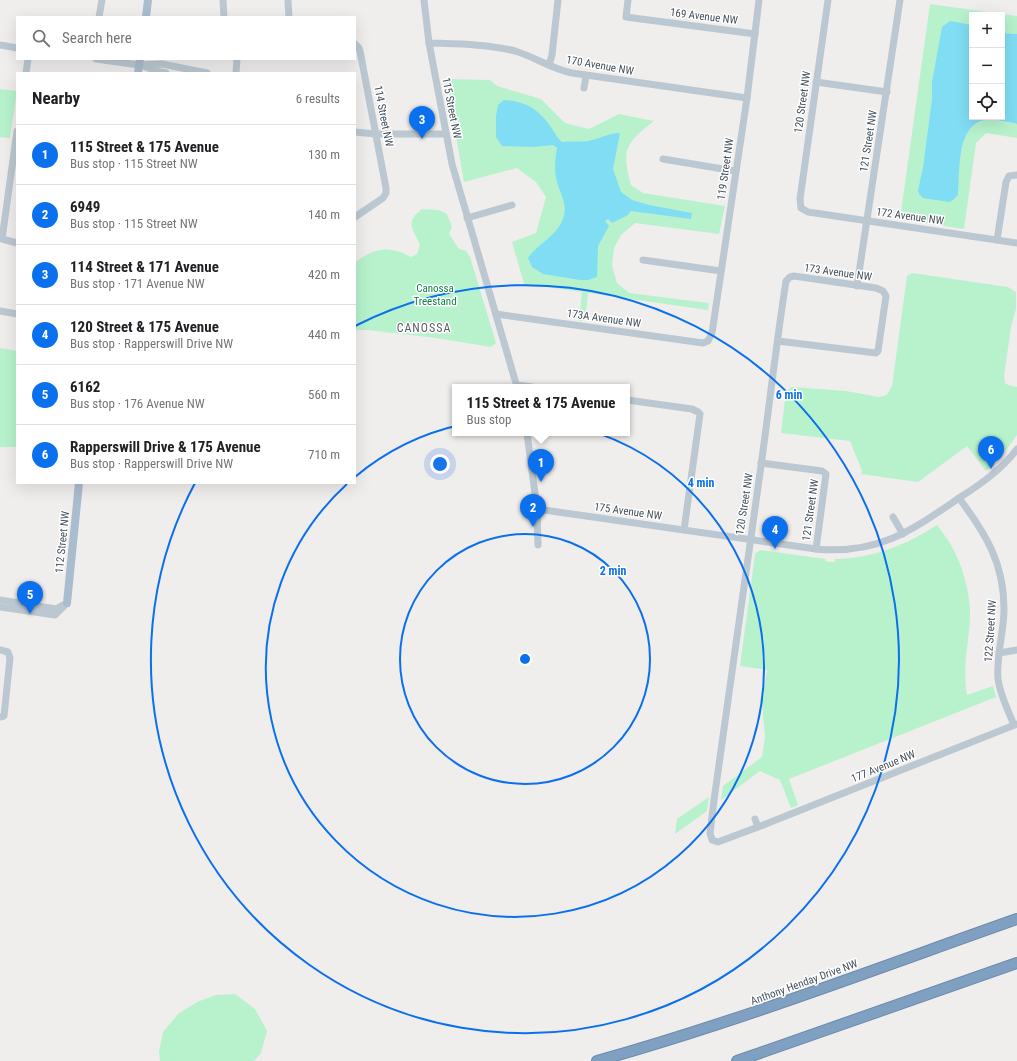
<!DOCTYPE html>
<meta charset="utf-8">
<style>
body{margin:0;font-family:"Roboto Condensed",sans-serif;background:#f6f6f6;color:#202124}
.controls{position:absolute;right:12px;top:12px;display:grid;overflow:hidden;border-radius:0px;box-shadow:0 4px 16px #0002}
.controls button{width:36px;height:36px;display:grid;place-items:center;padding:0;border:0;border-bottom:1px solid #e0e0e0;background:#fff;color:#202124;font:20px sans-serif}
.you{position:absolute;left:440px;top:464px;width:14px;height:14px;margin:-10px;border:3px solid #fff;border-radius:50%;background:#1a73e8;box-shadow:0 0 0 6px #1a73e833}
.badge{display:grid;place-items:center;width:26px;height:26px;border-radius:50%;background:#0a70ed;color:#fff;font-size:13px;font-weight:700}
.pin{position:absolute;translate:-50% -33px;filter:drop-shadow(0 1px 2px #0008)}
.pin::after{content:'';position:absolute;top:21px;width:14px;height:12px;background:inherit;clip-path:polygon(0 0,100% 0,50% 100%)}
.popup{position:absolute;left:452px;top:384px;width:178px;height:52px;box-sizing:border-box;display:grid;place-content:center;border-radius:0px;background:#fff;filter:drop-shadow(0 1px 3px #0005);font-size:13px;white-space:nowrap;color:#757577}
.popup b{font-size:15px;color:#202124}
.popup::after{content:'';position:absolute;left:50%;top:100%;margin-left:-8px;border:8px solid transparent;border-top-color:#fff}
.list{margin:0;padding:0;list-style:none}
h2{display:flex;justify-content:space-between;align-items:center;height:52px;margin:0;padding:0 16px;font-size:17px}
h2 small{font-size:13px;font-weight:400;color:#757577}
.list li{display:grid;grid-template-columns:26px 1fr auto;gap:12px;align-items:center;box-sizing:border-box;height:60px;padding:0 16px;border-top:1px solid #e0e0e0}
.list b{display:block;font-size:15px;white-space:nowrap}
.list p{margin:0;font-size:13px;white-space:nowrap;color:#757577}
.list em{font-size:13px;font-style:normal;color:#757577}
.icon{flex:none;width:22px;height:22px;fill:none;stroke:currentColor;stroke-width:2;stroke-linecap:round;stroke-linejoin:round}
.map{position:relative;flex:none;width:1017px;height:1061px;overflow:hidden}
.search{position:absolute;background:#fff;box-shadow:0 4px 16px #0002;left:16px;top:16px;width:340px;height:44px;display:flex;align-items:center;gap:10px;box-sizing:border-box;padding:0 14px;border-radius:0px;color:#757577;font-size:15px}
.panel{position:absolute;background:#fff;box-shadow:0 4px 16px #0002;left:16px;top:72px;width:340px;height:412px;border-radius:0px}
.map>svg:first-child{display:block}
.green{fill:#b7f2cd}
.water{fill:#80ddf3}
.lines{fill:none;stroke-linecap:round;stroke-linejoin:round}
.highway-casing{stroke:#6b8bac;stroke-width:12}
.minor{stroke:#bcc8d1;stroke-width:7}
.major{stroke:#aabdcf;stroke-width:8}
.highway{stroke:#80a0c1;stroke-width:10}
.ring{fill:none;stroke:#0a70ed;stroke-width:2}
.labels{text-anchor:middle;stroke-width:3;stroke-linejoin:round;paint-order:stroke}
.street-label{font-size:11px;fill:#44515c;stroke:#fff}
.park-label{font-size:11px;fill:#0f8347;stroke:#fff}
.neighbourhood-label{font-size:12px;letter-spacing:1px;fill:#595d63;stroke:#fff}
.centre{fill:#0a70ed;stroke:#fff;stroke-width:2}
.ring-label{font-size:12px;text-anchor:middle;font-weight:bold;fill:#0a70ed;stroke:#fff;stroke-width:3;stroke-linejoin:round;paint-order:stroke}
</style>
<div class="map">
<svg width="1017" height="1061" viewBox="0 0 1017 1061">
<rect width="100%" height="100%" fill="#f0eded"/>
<!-- green -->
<g class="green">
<path d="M930,4L1017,16V34L1002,33V15H972V25L968,23L932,82V98L923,167L918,190L962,150L964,140L967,133L974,125L985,120H993L1017,124V138L986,133L976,143L964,229L900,219Z"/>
<path d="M446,79L490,80L497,86L541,99L565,123L589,129L619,114L654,121C626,143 621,149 631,185L643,193L725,206L719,234L635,223L621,235L614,248L612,266L617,283L629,293L709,303L708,310L588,293L585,321H579L582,292L524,284L512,242L536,233L546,197L536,182L517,168L464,182Z"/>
<path d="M0,89L17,91L10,138L0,137Z"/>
<path d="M422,209L439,210L447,214L452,227L449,234L459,249L466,251L470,257L496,343L491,347L436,338L367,330H355V262C375,248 388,245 411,257L417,254L420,244C412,228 405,222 422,209Z"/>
<path d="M912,273L1008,287L1016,292V309L1011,327L1004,376L1005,383L1008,385L1017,387V435L1007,449L986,471L967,446L918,482L861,474L862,471L850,441L781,433L786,391L792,387L846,391L879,397L887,395L892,386L907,276Z"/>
<path d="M0,348L17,351V447H0Z"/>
<path d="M937,525C942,532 947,538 951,545C962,564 971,594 970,616C969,645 962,665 967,695L993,686L996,697L789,779L798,805L791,808L780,780L760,771L721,800L723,786L762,757L765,737L762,702L767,670L740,666L755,554L760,550L826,559L825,561H828V562H835V559C874,558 904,546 937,525Z"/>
<path d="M709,797L707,811L675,834L677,819Z"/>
<path d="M235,994L255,1009L267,1031L261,1053L254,1061H160L159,1052L163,1032L178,1014L197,1002L216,995Z"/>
</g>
<!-- water -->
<g class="water">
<path d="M950,21L972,25V117H1002V33L1017,34V124C1007,122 996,119 986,120C956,124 960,172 958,195L953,200L949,202L923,198L919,194L918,190L923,167L932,98V82L942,27Z"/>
<path d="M504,100C526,101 539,110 551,127C555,133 557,138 562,142C570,141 580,142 588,141C599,139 609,133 620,133L613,169L621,192L632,200L649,205L692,213L691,219L631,211L628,215L612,223L608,219L605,221L609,226L598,246L597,277L588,280H580L543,274L532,267L528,258C539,242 559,236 564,215C567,203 560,193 557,182C554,171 555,159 557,148L553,145L533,147L502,146L496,137V116L498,105Z"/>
</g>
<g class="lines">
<!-- highway casing -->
<g class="highway-casing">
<g id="highway">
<path d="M597,1061C740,1021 878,968 1017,919"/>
<path d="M737,1061L1017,963"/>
</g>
</g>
<!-- minor -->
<g class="minor">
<path d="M223,0L224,17"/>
<path d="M424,0L429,43L452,164L517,387"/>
<path d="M628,0L626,17L755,34"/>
<path d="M828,0L800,199L801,208L808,212L1017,243"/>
<path d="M288,1L289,17"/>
<path d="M99,17L102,0"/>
<path d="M429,43C457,44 487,44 515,51C535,57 552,69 572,73L747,98"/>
<path d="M355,44L359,48L360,51L386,188V193L383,198L355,217"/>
<path d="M0,45L17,48"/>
<path d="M96,59L139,65L162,64L207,73"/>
<path d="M141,65L156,71L166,73"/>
<path d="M549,65L552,55L558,0"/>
<path d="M26,73L28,59"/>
<path d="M236,73L237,59"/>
<path d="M816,82L887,92"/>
<path d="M584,88L586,76"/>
<path d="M17,131L2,239L17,243"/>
<path d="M355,132L376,134H446"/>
<path d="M663,159L735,171"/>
<path d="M467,218L512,205"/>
<path d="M997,240L1006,182L1009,176L1017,175"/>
<path d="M643,260L721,271"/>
<path d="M857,286L900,0"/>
<path d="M0,311L17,314"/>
<path d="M496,314L703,343L708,341L712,333L747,98L759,0"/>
<path d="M778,341L876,353L878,351L886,296L883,291L876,288L794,276L790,277L786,281C776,345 769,409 760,473C745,582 730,691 714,800L710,833L712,840L718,842L758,827L1017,724"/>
<path d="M517,385L532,387"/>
<path d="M627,400L692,409L698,412L700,414L684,530"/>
<path d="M527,433L537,509L538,545"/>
<path d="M761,463L822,471L826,474L816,549"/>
<path d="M959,498C986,534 1004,563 1004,609C1004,632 996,656 998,679C1000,695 1008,710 1014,725"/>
<path d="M537,509L816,549C878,555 911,531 959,498C981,484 1001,470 1017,449"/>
<path d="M893,517L903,534"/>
<path d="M0,600L56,609L63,605"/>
<path d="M0,607L55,615L67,603"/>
<path d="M0,650L8,652L10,658L4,716L0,717"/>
<path d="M999,653L1017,650"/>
<path d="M755,819L758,827"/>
</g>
<!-- major -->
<g class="major">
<path d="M146,17L148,0"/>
<path d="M138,73L140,59"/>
<path d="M67,603L79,483"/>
</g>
<!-- highway -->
<use href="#highway" class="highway"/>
</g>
<!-- distance rings -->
<g class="ring">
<circle cx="525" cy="659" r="125"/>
<path d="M355 477A249 249 0 1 1 347 484"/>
<path d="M355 326A374 374 0 1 1 195 483"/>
</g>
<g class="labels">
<!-- street labels -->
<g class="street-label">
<text transform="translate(704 16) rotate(7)" y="4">169 Avenue NW</text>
<text transform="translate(600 65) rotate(10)" y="4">170 Avenue NW</text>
<text transform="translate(802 102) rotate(-82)" y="4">120 Street NW</text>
<text transform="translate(452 108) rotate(79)" y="4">115 Street NW</text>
<text transform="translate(384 116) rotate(79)" y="4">114 Street NW</text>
<text transform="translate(868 141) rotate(-81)" y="4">121 Street NW</text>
<text transform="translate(725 169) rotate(-82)" y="4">119 Street NW</text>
<text transform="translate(910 216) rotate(8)" y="4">172 Avenue NW</text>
<text transform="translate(838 272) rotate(8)" y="4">173 Avenue NW</text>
<text transform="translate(604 318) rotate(8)" y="4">173A Avenue NW</text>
<text transform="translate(744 504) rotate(-81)" y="4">120 Street NW</text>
<text transform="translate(810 510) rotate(-82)" y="4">121 Street NW</text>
<text transform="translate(628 511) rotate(8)" y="4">175 Avenue NW</text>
<text transform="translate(62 542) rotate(-84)" y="4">112 Street NW</text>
<text transform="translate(990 631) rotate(-86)" y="4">122 Street NW</text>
<text transform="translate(883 766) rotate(-22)" y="4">177 Avenue NW</text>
<text transform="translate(804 982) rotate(-20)" y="4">Anthony Henday Drive NW</text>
</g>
<!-- park labels -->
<g class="park-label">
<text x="435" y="292">Canossa<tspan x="435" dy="13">Treestand</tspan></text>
</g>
<!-- neighbourhood labels -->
<g class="neighbourhood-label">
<text x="424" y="332">CANOSSA</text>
</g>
</g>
<circle cx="525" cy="659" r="6" class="centre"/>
<g class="ring-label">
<text x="789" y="399">6 min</text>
<text x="701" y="487">4 min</text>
<text x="613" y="575">2 min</text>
</g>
</svg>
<div class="controls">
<button>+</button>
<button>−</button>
<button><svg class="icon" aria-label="locate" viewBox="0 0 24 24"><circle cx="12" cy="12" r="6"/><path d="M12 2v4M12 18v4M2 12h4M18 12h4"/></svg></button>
</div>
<div class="you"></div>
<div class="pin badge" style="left:541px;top:482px">1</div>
<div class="popup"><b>115 Street &amp; 175 Avenue</b>Bus stop</div>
<div class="pin badge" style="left:533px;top:527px">2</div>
<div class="pin badge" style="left:422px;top:139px">3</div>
<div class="pin badge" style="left:775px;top:549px">4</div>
<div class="pin badge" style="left:30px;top:614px">5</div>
<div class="pin badge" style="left:991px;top:469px">6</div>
<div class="search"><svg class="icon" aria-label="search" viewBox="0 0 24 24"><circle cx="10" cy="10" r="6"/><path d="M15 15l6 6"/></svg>Search here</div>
<section class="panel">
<h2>Nearby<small>6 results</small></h2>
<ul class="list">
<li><span class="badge">1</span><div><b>115 Street &amp; 175 Avenue</b><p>Bus stop · 115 Street NW</p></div><em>130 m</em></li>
<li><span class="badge">2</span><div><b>6949</b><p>Bus stop · 115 Street NW</p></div><em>140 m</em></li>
<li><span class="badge">3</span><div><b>114 Street &amp; 171 Avenue</b><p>Bus stop · 171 Avenue NW</p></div><em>420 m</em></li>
<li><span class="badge">4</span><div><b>120 Street &amp; 175 Avenue</b><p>Bus stop · Rapperswill Drive NW</p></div><em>440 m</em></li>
<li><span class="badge">5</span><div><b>6162</b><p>Bus stop · 176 Avenue NW</p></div><em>560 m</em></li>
<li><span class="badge">6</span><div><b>Rapperswill Drive &amp; 175 Avenue</b><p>Bus stop · Rapperswill Drive NW</p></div><em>710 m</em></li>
</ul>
</section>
</div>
